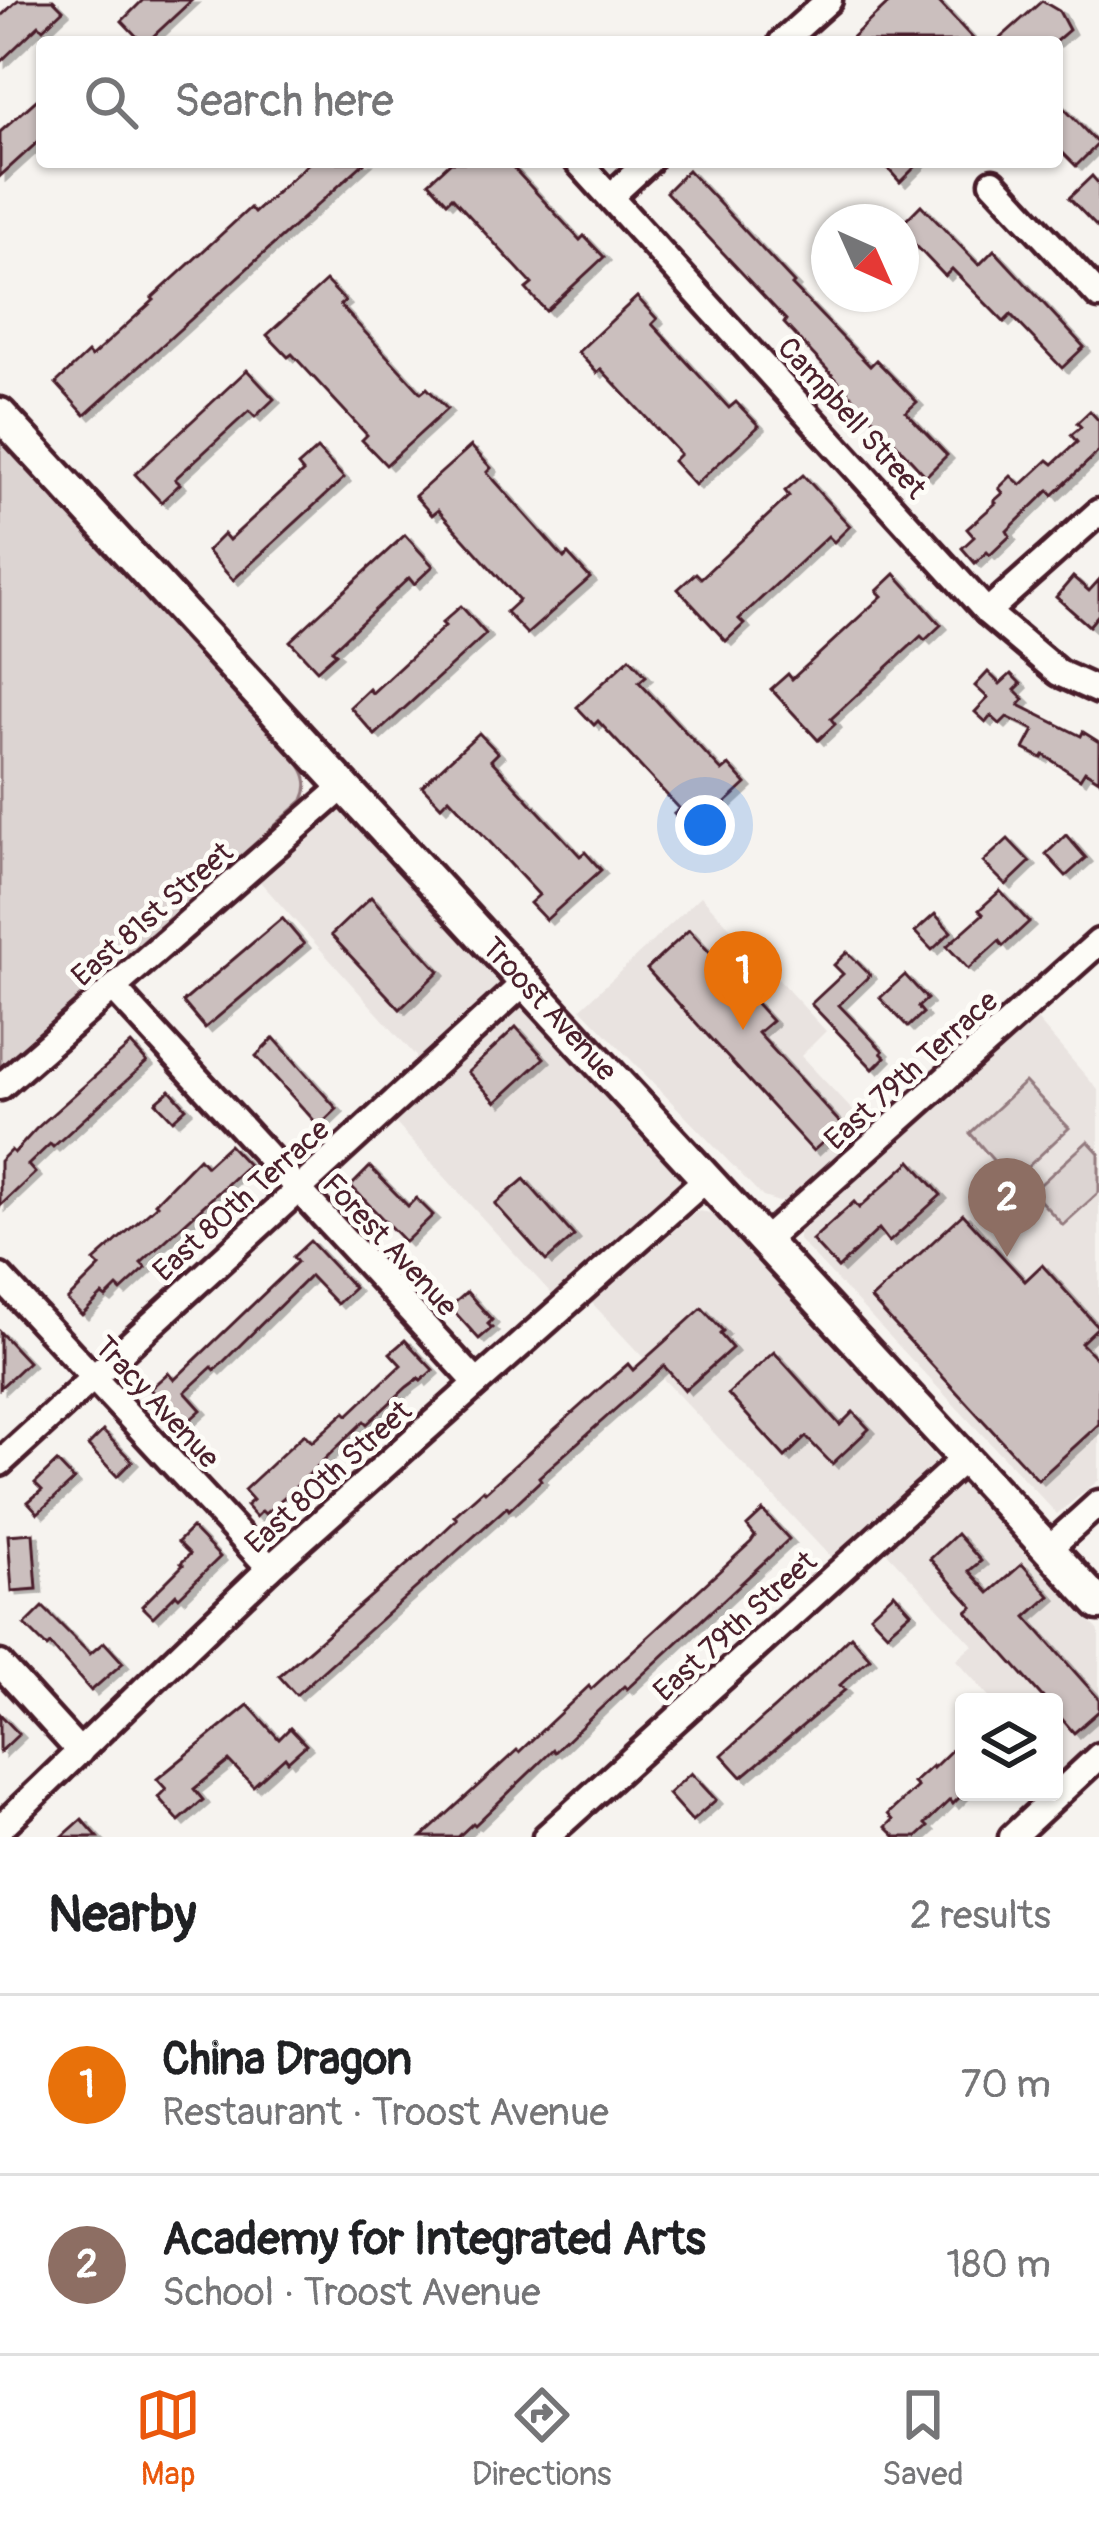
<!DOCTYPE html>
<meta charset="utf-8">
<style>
body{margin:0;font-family:Pangolin,sans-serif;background:#f6f6f6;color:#202124}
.controls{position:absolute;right:36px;bottom:36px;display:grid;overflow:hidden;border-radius:12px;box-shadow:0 3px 9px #0004}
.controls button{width:108px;height:108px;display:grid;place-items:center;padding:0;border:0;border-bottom:3px solid #e0e0e0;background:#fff;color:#202124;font:60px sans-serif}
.compass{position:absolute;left:811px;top:204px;width:108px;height:108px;border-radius:50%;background:#fff;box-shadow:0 3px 9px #0004;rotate:135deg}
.you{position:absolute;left:705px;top:825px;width:42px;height:42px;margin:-30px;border:9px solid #fff;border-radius:50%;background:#1a73e8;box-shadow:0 0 0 18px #1a73e833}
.badge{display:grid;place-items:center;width:78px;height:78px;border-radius:50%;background:#ea580c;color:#fff;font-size:39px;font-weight:700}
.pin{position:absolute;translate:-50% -99px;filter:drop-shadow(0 3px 6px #0008)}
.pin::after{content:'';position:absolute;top:63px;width:42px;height:36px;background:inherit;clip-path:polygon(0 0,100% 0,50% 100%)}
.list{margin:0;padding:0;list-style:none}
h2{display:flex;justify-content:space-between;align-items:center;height:156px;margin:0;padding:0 48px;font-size:51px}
h2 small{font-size:39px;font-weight:400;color:#757577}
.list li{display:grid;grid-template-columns:78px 1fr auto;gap:36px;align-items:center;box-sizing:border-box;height:180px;padding:0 48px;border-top:3px solid #e0e0e0}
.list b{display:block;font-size:45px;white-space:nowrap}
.list p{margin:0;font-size:39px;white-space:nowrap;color:#757577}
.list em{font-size:39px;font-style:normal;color:#757577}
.icon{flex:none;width:66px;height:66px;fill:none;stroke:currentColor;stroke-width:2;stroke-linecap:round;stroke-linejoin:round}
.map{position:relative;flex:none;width:1099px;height:1837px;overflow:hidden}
.search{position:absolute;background:#fff;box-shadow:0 3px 9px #0004;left:36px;right:36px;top:36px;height:132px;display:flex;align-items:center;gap:30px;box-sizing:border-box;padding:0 42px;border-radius:12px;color:#757577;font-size:45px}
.sheet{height:516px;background:#fff}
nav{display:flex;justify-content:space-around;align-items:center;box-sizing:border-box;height:168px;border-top:3px solid #e0e0e0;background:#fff;font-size:33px;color:#757577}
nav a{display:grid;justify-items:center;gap:6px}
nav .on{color:#ea580c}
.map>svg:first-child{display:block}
.built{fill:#e9e3e0}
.green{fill:#dcd4d2;stroke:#937a7e;stroke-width:3}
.building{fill:#cbbfbe;stroke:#4a1f2b;stroke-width:3;filter:url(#shadow)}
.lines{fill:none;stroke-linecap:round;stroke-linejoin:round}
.minor-casing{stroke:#4a1f2b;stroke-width:33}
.major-casing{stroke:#4a1f2b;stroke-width:39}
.minor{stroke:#fdfcf7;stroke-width:24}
.major{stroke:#fdfcf7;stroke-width:30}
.labels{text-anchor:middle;stroke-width:10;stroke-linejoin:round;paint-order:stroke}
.street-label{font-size:30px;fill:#4a1f2b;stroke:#fdfcf7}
</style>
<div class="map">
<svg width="1099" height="1837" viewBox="0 0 1099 1837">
<defs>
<filter id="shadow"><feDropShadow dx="6" dy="4" stdDeviation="0" flood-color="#0004"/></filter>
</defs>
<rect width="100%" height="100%" fill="#f6f3ef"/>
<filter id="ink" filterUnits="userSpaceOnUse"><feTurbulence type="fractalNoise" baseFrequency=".00833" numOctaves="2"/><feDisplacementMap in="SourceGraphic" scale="24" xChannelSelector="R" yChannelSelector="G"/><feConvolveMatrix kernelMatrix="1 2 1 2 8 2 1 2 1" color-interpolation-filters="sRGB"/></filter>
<g filter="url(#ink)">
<!-- built -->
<g class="built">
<path d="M333,810L344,814L500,983V991L421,1062L255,876Z"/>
<path d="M701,896L826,1031L801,1056L872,1131L786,1200L779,1202L763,1197L581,1008Z"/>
<path d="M522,1007L683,1182L684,1185L560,1303L389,1116L511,1008Z"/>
<path d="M1031,1013L1099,1091V1480L1057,1514L799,1240V1235L803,1221Z"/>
<path d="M700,1211L716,1214L937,1459L933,1472L836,1563L592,1303L694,1213Z"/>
<path d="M960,1483L967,1488L1099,1631V1748L1065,1779L1054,1767V1702H994L956,1660L973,1645L883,1548L955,1484Z"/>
</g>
<!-- green -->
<g class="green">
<path d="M0,436L269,730C285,751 318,771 303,800L0,1075Z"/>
<path d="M1025,1082L1069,1128L1019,1175L1009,1179L970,1133Z"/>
<path d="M1088,1141L1099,1153V1192L1063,1225L1032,1192Z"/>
</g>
<!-- building -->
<g class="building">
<path d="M18,0H53L63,10L43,29L39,25L0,62V17Z"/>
<path d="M143,0H192L147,42H142L122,21Z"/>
<path d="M892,0H937L976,42H847Z"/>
<path d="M1042,1L1059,11L1069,30L1055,42H996Z"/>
<path d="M42,95V138L0,176V132Z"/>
<path d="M1057,101L1098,144L1076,166L1057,147Z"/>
<path d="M310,162H365L85,415L56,383L88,353L91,357L123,328L154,300L152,298L250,208L254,213Z"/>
<path d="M451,162H508L580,240L584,236L604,257L546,311L526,289L532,284L452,197L447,202L429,182Z"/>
<path d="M882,162H920L900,182Z"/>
<path d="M688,170L794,283L792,285L870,366L876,360L917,402L906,412L947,455L926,476L784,323L786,320L666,192Z"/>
<path d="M1092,176L1099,184V229L1069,198Z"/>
<path d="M921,205L979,265L994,250L1084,347L1062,368L1011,315L1004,322L952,269L945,276L901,230V225Z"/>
<path d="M326,281L345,301L340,305L421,393L427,388L447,409L386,465L362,440L367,435L292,354L288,357L267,335Z"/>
<path d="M637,297L657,319L652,324L729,408L736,402L759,426L695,485L673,461L680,454L601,369L597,373L578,352Z"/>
<path d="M247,370L274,399L255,417L249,411L175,479L180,484L161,502L135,474Z"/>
<path d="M1090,411L1099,421V451L1053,495L1049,490L1007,531L1010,536L990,555L987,552L975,563L962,548L974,537L967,529L996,503L994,501L1003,493L999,488L1011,476L1021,485L1048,460L1053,464L1077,442L1071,435L1081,427L1077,423Z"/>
<path d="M471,446L491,468L487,472L564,558L568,554L590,578L527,634L506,612L519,600L438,510L432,515L415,496Z"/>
<path d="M317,449L344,478L233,580L207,551L224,534L229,540L303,472L298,466Z"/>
<path d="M803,475L850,526L834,542L828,536L739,619L744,624L726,641L678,589L696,573L701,578L789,496L785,491Z"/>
<path d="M405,535L433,566L414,584L409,578L332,650L336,653L317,670L290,641Z"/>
<path d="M895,574L941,625L925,640L921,636L831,719L835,724L818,740L771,689L788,674L792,679L882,596L877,591Z"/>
<path d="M1073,577L1089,591L1099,580V614L1089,626L1056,597Z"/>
<path d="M461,606L486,634L375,735L350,707L369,689L372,693L445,626L442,623Z"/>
<path d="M630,658L646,676L639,682L722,771L729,765L746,784L692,834L674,814L680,809L598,721L594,725L577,707Z"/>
<path d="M988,672L1000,684L1011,674L1021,684L1015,690L1024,699L1019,705L1081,736L1083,732L1099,742V780L1085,771L1080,779L1044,755L1042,758L1024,749L1034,730L1007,717L1000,724L991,716L986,722L975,712L988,698L975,686Z"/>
<path d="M479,733L498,753L491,760L580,856L585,852L601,870L546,920L530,903L539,895L449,798L441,806L422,786Z"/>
<path d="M1066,835L1086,858L1066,876L1046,854Z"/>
<path d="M1008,839L1030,862L1006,885L983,862Z"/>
<path d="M1000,891L1029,922L1003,946L999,941L968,969L947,946L983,914L979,910Z"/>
<path d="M371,897L439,971L400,1009L331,935Z"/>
<path d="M935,914L951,932L932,950L915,932Z"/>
<path d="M282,918L304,944L205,1028L183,1002Z"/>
<path d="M689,930L772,1021L758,1033L842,1125L813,1151L647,969Z"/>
<path d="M847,952L870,975L839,1005L883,1051L881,1053L885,1057L873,1069L811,1004L843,974L834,965Z"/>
<path d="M905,975L927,999L918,1007L923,1013L908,1027L880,998Z"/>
<path d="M516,1027L544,1058L496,1102L468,1072Z"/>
<path d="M274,1038L337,1109L319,1126L256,1056Z"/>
<path d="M131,1044L147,1062L53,1147L50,1144L28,1165L35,1173L0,1206V1161L11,1150L14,1153L36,1129Z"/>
<path d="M170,1090L186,1108L173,1120L156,1102Z"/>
<path d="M229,1145L248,1165L141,1263L146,1268L121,1291L117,1287L106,1298L102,1295L82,1315L67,1300L100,1267L94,1261L157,1205L155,1203L199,1158L206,1166Z"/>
<path d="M911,1161L941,1195L889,1242L879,1229L838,1268L812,1240L854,1202L859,1208Z"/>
<path d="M370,1167L408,1206L416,1198L433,1215L405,1242L351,1186Z"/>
<path d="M524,1179L574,1236L546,1261L495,1204Z"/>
<path d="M963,1214L1025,1281L1042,1265L1098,1327L1081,1343L1099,1361V1424L1038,1480L871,1299Z"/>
<path d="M310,1241L354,1288L337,1304L310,1276L215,1370L212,1367L185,1392L201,1410L183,1426L150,1389L168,1373L174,1380L297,1262L293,1257Z"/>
<path d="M467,1292L492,1320L488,1324L492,1328L479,1339L450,1307Z"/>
<path d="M702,1308L723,1331L720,1334L732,1348L685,1390L664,1366L539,1477L541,1480L509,1510L507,1507L296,1695L279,1676L422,1552L457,1519L454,1516L483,1490L485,1492L598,1390L628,1364L633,1370Z"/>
<path d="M0,1332L28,1362L0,1388Z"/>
<path d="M405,1340L433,1370L421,1381L419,1378L407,1387L367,1424L364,1421L298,1485L265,1514L262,1511L256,1517L246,1506L253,1500L244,1490L304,1434L312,1442L345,1412L348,1415L401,1365L390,1353Z"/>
<path d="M774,1352L840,1425L853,1412L869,1429L832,1464L806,1437L785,1457L728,1394Z"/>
<path d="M103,1431L132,1461L117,1476L88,1446Z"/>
<path d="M57,1462L74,1480L38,1513L28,1502L42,1490L35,1483Z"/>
<path d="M763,1511L789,1539L627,1689L624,1686L555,1752L553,1750L475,1825L473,1823L458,1837H422L517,1750L519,1752L589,1686L591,1689L751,1542L755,1536L747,1526Z"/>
<path d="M192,1528L220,1557L179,1597L176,1594L153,1617L142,1606L183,1565L181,1563L190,1554L178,1542Z"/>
<path d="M33,1533L37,1589L12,1591L8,1535Z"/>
<path d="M957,1534L981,1561L969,1571L989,1593L1022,1564L1050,1596L1026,1617L1099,1699V1711L1074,1733L1054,1710V1702H1047L967,1612L973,1607L930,1559Z"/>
<path d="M894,1593L911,1612L887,1633L870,1615Z"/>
<path d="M43,1607L90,1654L104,1642L123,1663L91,1691L50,1644L47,1647L25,1625Z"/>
<path d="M851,1636L870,1658L840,1685L845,1690L742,1777L722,1755L812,1674Z"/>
<path d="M248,1705L279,1739L290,1728L306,1745L288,1761L285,1757L253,1786L229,1761L194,1789L203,1800L179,1821L158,1797L166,1789L157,1779Z"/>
<path d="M0,1714L19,1734L0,1752Z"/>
<path d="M964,1738V1793L953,1804L950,1800L925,1824L928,1827L917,1837H896L886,1827L893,1820L888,1814L917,1787L913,1783L932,1766L933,1768Z"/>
<path d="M691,1773L716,1800L692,1821L668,1794Z"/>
<path d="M82,1819L98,1837H62Z"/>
</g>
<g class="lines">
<!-- minor casing -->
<g class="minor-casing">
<g id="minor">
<path d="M782,42L829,0"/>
<path d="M578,162L987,612L1059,673L1099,691"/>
<path d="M993,182L1099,296"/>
<path d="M611,196L648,162"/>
<path d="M987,612L1099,512"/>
<path d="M113,988L477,1383"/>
<path d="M0,1087L343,787"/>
<path d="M763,1242L1099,942"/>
<path d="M0,1277L270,1568"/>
<path d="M0,1463L524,983"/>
<path d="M1048,1549L1099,1503"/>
<path d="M0,1664L80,1752"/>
<path d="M0,1828L270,1568L705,1180"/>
<path d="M546,1837L964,1459"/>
<path d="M1012,1837L1099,1756"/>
</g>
</g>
<!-- major casing -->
<g class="major-casing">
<g id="major">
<path id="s1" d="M0,414L1099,1604"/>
</g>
</g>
<!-- minor -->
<use href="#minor" class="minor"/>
<!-- major -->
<use href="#major" class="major"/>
</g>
</g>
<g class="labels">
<!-- street labels -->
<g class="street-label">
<text transform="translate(852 418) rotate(48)" y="10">Campbell Street</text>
<text transform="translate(152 914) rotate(-41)" y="10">East 81st Street</text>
<text dy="10" stroke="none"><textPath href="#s1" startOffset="810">Troost Avenue</textPath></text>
<text transform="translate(911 1070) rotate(-42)" y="10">East 79th Terrace</text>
<text transform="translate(241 1200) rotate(-42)" y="10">East 80th Terrace</text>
<text transform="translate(390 1245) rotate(47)" y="10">Forest Avenue</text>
<text transform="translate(157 1402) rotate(47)" y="10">Tracy Avenue</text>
<text transform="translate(328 1477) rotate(-42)" y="10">East 80th Street</text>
<text transform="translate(735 1626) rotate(-42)" y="10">East 79th Street</text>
</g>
</g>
</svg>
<div class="controls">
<button><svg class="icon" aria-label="layers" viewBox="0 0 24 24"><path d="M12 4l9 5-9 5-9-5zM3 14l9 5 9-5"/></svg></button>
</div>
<svg class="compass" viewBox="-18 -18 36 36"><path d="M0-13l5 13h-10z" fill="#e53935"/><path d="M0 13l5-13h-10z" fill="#757577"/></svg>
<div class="you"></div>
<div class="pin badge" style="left:743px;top:1030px;background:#e8710a">1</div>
<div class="pin badge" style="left:1007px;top:1257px;background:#8d6e63">2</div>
<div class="search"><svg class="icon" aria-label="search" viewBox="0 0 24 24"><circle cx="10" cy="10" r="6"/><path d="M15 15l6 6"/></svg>Search here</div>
</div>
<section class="sheet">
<h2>Nearby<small>2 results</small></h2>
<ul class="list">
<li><span class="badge" style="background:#e8710a">1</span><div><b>China Dragon</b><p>Restaurant · Troost Avenue</p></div><em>70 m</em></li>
<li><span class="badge" style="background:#8d6e63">2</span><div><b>Academy for Integrated Arts</b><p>School · Troost Avenue</p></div><em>180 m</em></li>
</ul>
</section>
<nav>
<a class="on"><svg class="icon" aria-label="map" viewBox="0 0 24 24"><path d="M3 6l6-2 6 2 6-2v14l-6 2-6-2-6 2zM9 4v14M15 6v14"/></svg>Map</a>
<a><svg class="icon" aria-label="directions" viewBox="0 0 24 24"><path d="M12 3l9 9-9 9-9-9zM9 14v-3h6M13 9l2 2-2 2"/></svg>Directions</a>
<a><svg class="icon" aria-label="saved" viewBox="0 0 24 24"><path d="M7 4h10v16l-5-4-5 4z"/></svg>Saved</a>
</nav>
